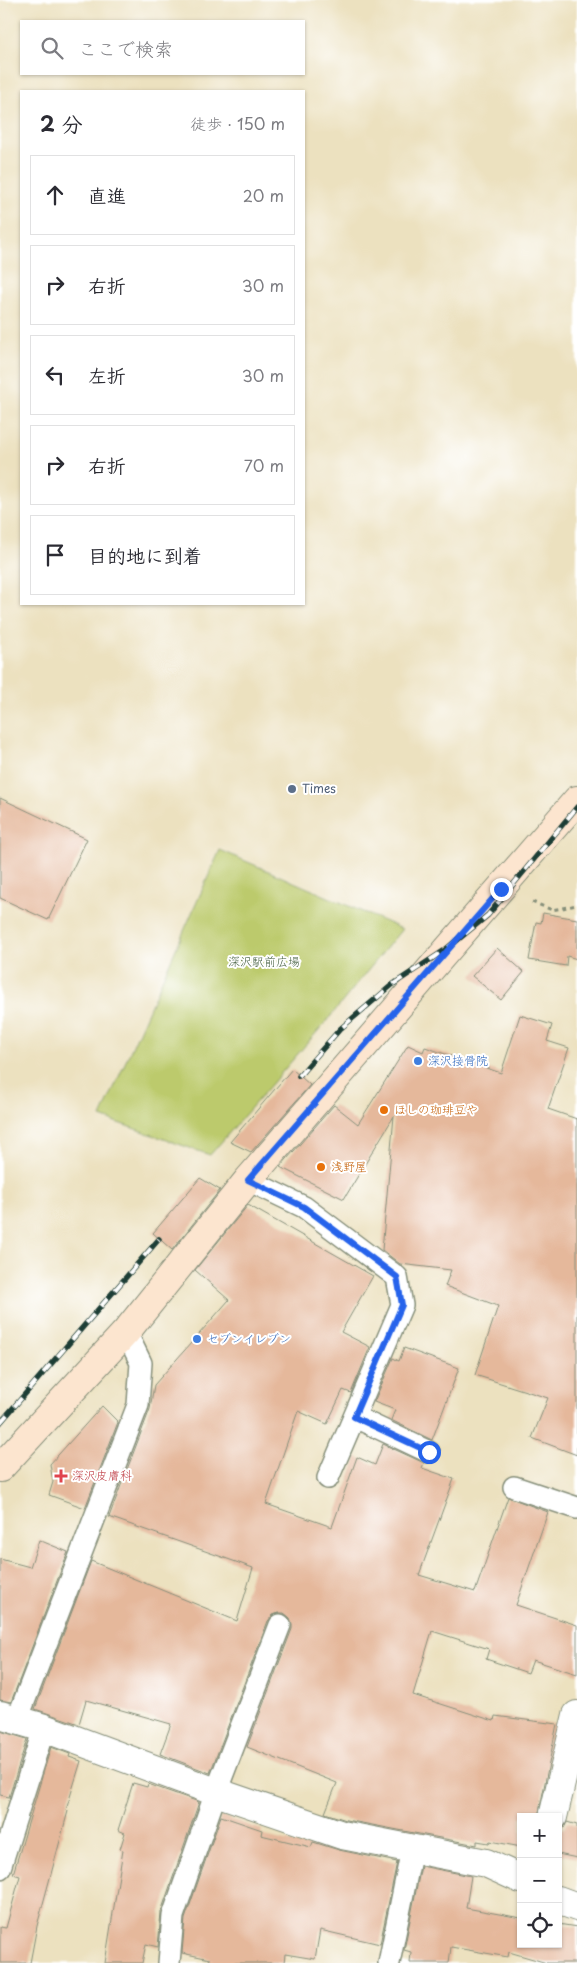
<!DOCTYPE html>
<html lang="ja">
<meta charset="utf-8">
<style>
body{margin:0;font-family:"Playpen Sans","Klee One",sans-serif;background:#f7f7f7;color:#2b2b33}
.controls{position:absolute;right:15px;bottom:15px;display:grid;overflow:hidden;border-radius:0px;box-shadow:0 1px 4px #0004}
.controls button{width:45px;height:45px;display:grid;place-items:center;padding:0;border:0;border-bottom:1px solid #e1e1e2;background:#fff;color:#2b2b33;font:25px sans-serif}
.stop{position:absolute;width:15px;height:15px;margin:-11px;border:4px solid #2563eb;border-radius:50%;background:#fff}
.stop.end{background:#2563eb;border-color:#fff;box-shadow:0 1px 5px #0008}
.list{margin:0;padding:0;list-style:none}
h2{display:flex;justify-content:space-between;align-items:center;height:65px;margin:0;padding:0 20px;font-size:21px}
h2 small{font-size:16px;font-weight:400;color:#7c7c81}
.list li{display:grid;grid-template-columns:32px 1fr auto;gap:15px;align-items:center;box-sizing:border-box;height:80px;margin:0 10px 10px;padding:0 10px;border:1px solid #e1e1e2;border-radius:0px}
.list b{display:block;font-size:19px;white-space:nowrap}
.list em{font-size:16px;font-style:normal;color:#7c7c81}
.icon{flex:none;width:28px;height:28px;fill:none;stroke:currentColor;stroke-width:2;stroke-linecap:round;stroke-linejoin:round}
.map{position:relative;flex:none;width:577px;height:1963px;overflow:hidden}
.search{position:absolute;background:#fff;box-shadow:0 1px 4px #0004;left:20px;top:20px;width:285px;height:55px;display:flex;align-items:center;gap:12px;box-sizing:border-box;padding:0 18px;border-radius:0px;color:#7c7c81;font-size:19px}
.panel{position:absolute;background:#fff;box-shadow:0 1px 4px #0004;left:20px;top:90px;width:285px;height:515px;border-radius:0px}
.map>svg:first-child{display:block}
.green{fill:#bcca6c;stroke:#6e8450}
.building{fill:#e5b89b}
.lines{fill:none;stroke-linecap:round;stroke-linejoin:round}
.lane-casing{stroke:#868f7a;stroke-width:24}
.street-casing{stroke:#868f7a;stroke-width:30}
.secondary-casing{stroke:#868f7a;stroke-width:30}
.path{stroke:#868f7a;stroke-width:3;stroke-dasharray:4 4;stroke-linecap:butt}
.lane{stroke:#fff;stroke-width:21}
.street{stroke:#fff;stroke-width:28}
.secondary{stroke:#fce5cf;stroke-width:28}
.rail-casing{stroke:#1f3d34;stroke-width:5.5}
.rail{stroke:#fff;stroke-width:4;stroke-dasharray:11;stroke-linecap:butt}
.route{stroke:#2563eb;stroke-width:6}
.service-dot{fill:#5c6f8a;stroke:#fff;stroke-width:2}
.shop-dot{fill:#3f7fe0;stroke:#fff;stroke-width:2}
.food-dot{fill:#e8710a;stroke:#fff;stroke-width:2}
.health-dot{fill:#e0444e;stroke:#fff;stroke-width:2}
.labels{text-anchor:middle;stroke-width:4;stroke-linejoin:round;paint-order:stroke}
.service-label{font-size:12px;fill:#4e5e75;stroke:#fff;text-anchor:start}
.park-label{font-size:12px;fill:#466042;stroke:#fff}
.shop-label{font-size:12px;fill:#366cbe;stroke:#fff;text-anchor:start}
.food-label{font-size:12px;fill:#c56008;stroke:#fff;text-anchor:start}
.health-label{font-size:12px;fill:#be3a42;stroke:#fff;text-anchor:start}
</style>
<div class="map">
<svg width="577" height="1963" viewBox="0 0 577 1963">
<rect width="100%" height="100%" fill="#fff"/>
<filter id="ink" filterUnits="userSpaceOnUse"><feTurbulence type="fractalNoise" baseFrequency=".02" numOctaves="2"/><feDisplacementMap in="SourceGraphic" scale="10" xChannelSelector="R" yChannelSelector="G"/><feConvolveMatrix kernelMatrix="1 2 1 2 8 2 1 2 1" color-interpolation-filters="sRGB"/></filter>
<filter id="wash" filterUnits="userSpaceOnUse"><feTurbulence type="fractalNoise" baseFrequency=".0096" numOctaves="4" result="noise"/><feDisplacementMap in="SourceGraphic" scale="20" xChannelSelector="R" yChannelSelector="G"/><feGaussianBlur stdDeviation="1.12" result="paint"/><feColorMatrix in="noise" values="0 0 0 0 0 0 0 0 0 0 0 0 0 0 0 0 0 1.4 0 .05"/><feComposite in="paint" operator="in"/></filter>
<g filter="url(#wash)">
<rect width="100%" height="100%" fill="#ece1bf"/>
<!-- green -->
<path class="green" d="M220,850L402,929L330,1017L210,1155L101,1117Z"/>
<g id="blocks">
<!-- building -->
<g class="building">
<path d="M0,798L87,839L48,920L0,898Z"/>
<path d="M543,913L577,919V959L567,956L566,966L529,960L536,922L541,923Z"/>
<path d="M497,948L524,972L501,1000L472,976Z"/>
<path d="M520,1015L552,1025L547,1041L569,1048L548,1109L577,1119V1455L532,1438L548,1398L475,1375L498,1306L445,1286L451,1270L400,1264L382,1250L394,1116L344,1199L280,1167L334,1105L358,1124L408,1045L423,1052L425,1047L501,1073Z"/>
<path d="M292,1069L310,1085L251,1152L230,1142Z"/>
<path d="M200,1178L220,1190L172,1250L153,1233Z"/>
<path d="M248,1205L373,1276L341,1332L370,1347L351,1393L343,1390L327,1424L298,1411L266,1504L332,1527L357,1457L375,1465L383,1444L424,1463L422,1468L454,1479L419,1575L475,1592L508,1497L548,1512L516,1605L577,1625V1674L533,1660L528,1673L486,1659L489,1649L432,1631L413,1695L494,1721L495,1716L557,1724L538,1817H521V1847L490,1841L489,1843L477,1841V1845L346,1820L325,1813L337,1783L247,1747L292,1629V1624L290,1618L284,1613H279L273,1615L268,1621L210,1773L160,1754L171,1724L86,1700L79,1724L35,1709L91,1561L237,1621L253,1568L109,1517L150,1409L154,1385L229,1300L195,1270Z"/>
<path d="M404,1348L459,1368L432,1440L391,1420L395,1410L374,1402L393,1358L399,1361Z"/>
<path d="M102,1406L118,1422L85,1508L49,1495L53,1482L50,1464Z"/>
<path d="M39,1540L68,1552L11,1702L0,1700V1559L30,1567Z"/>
<path d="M0,1731L27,1739L9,1797L0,1795Z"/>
<path d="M51,1747L70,1754L69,1757L81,1761L66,1810L68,1811L37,1926L30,1963H0V1927L6,1928L20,1876L13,1874Z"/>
<path d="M133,1783L147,1787L148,1784L199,1802L161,1912L158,1947L146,1944L142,1963H105L123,1850L120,1849L125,1833L118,1830Z"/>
<path d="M221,1816L262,1830L261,1835L311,1847L313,1842L339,1850L397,1862L380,1944L320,1930L315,1959L285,1954L284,1963H209L210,1959L182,1953L185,1919Z"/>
<path d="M567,1822L577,1825V1858L558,1854V1832L564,1828Z"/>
<path d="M421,1866L471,1876L466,1908L521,1918V1944H558V1924L577,1927V1963H547L509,1952L508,1957L451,1947L449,1963H410L411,1952L404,1950Z"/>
</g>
</g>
</g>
<g filter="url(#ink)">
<use href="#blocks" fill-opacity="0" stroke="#868f7a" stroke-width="1"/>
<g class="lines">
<!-- lane casing -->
<g class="lane-casing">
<g id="lane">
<path d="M248,1180L304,1207L397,1277L402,1305L328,1478"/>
<path d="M355,1417L429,1452"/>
<path d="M514,1487L577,1508"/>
<path d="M17,1720L138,1405L141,1363L126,1332"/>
<path d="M0,1868L44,1728"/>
<path d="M169,1963L173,1916L216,1792L280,1625"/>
<path d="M389,1963L412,1849"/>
</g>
</g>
<!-- street casing -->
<g class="street-casing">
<g id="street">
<path d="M0,1715L44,1728L216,1792L342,1835L486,1863L521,1879"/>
<path d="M553,1817L577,1715"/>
<path d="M558,1900L577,1907"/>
</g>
</g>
<!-- secondary casing -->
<g class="secondary-casing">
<path id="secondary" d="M0,1468L126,1332L248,1180L577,800"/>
</g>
<!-- path -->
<path class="path" d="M532,902L552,910L577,905"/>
<!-- lane -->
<use href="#lane" class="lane"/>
<!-- street -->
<use href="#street" class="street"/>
<!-- secondary -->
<use href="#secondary" class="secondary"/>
<!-- rail casing -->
<g class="rail-casing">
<g id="rail">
<path d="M299,1076L340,1029L392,985L445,950L488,915L577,807"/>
<path d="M0,1423L159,1239"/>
</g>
</g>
<!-- rail -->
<use href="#rail" class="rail"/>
</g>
</g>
<g class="lines" filter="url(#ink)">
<!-- route -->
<path class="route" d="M429,1452L354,1417L402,1305L397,1277L304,1207L248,1180L501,889"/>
</g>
<!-- markers -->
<circle class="service-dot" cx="292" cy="789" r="5"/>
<g class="shop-dot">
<circle cx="418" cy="1061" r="5"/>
<circle cx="197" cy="1339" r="5"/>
</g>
<g class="food-dot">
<circle cx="384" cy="1110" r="5"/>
<circle cx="321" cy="1167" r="5"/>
</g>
<path class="health-dot" d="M58.5 1468.5h5v5h5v5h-5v5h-5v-5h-5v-5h5z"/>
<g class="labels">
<!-- service labels -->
<g class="service-label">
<text x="302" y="793">Times</text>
</g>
<!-- park labels -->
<g class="park-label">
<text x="264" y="966">深沢駅前広場</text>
</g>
<!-- shop labels -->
<g class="shop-label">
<text x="428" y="1065">深沢接骨院</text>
<text x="207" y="1343">セブンイレブン</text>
</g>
<!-- food labels -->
<g class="food-label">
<text x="394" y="1114">ほしの珈琲豆や</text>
<text x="331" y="1171">浅野屋</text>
</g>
<!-- health labels -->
<g class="health-label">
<text x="72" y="1480">深沢皮膚科</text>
</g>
</g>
</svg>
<div class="controls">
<button>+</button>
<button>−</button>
<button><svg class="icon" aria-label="locate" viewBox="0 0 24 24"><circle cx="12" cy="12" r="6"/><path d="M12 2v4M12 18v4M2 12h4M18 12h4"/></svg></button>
</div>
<div class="stop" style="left:429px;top:1452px"></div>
<div class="stop end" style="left:501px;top:889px"></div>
<div class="search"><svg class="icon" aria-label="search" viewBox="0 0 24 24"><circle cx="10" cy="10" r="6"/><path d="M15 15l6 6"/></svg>ここで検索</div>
<section class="panel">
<h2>2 分<small>徒歩 · 150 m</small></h2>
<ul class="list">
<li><svg class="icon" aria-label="ahead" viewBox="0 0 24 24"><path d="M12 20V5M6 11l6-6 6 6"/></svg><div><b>直進</b></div><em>20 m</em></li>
<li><svg class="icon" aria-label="right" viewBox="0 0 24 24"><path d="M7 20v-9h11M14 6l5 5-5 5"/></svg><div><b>右折</b></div><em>30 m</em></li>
<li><svg class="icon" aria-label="left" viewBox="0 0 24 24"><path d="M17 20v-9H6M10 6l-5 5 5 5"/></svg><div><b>左折</b></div><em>30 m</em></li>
<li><svg class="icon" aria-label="right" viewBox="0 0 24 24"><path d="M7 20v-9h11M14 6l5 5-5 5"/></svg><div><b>右折</b></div><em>70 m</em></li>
<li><svg class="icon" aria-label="arrive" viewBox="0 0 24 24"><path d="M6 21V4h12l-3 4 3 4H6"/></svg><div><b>目的地に到着</b></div></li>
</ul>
</section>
</div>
